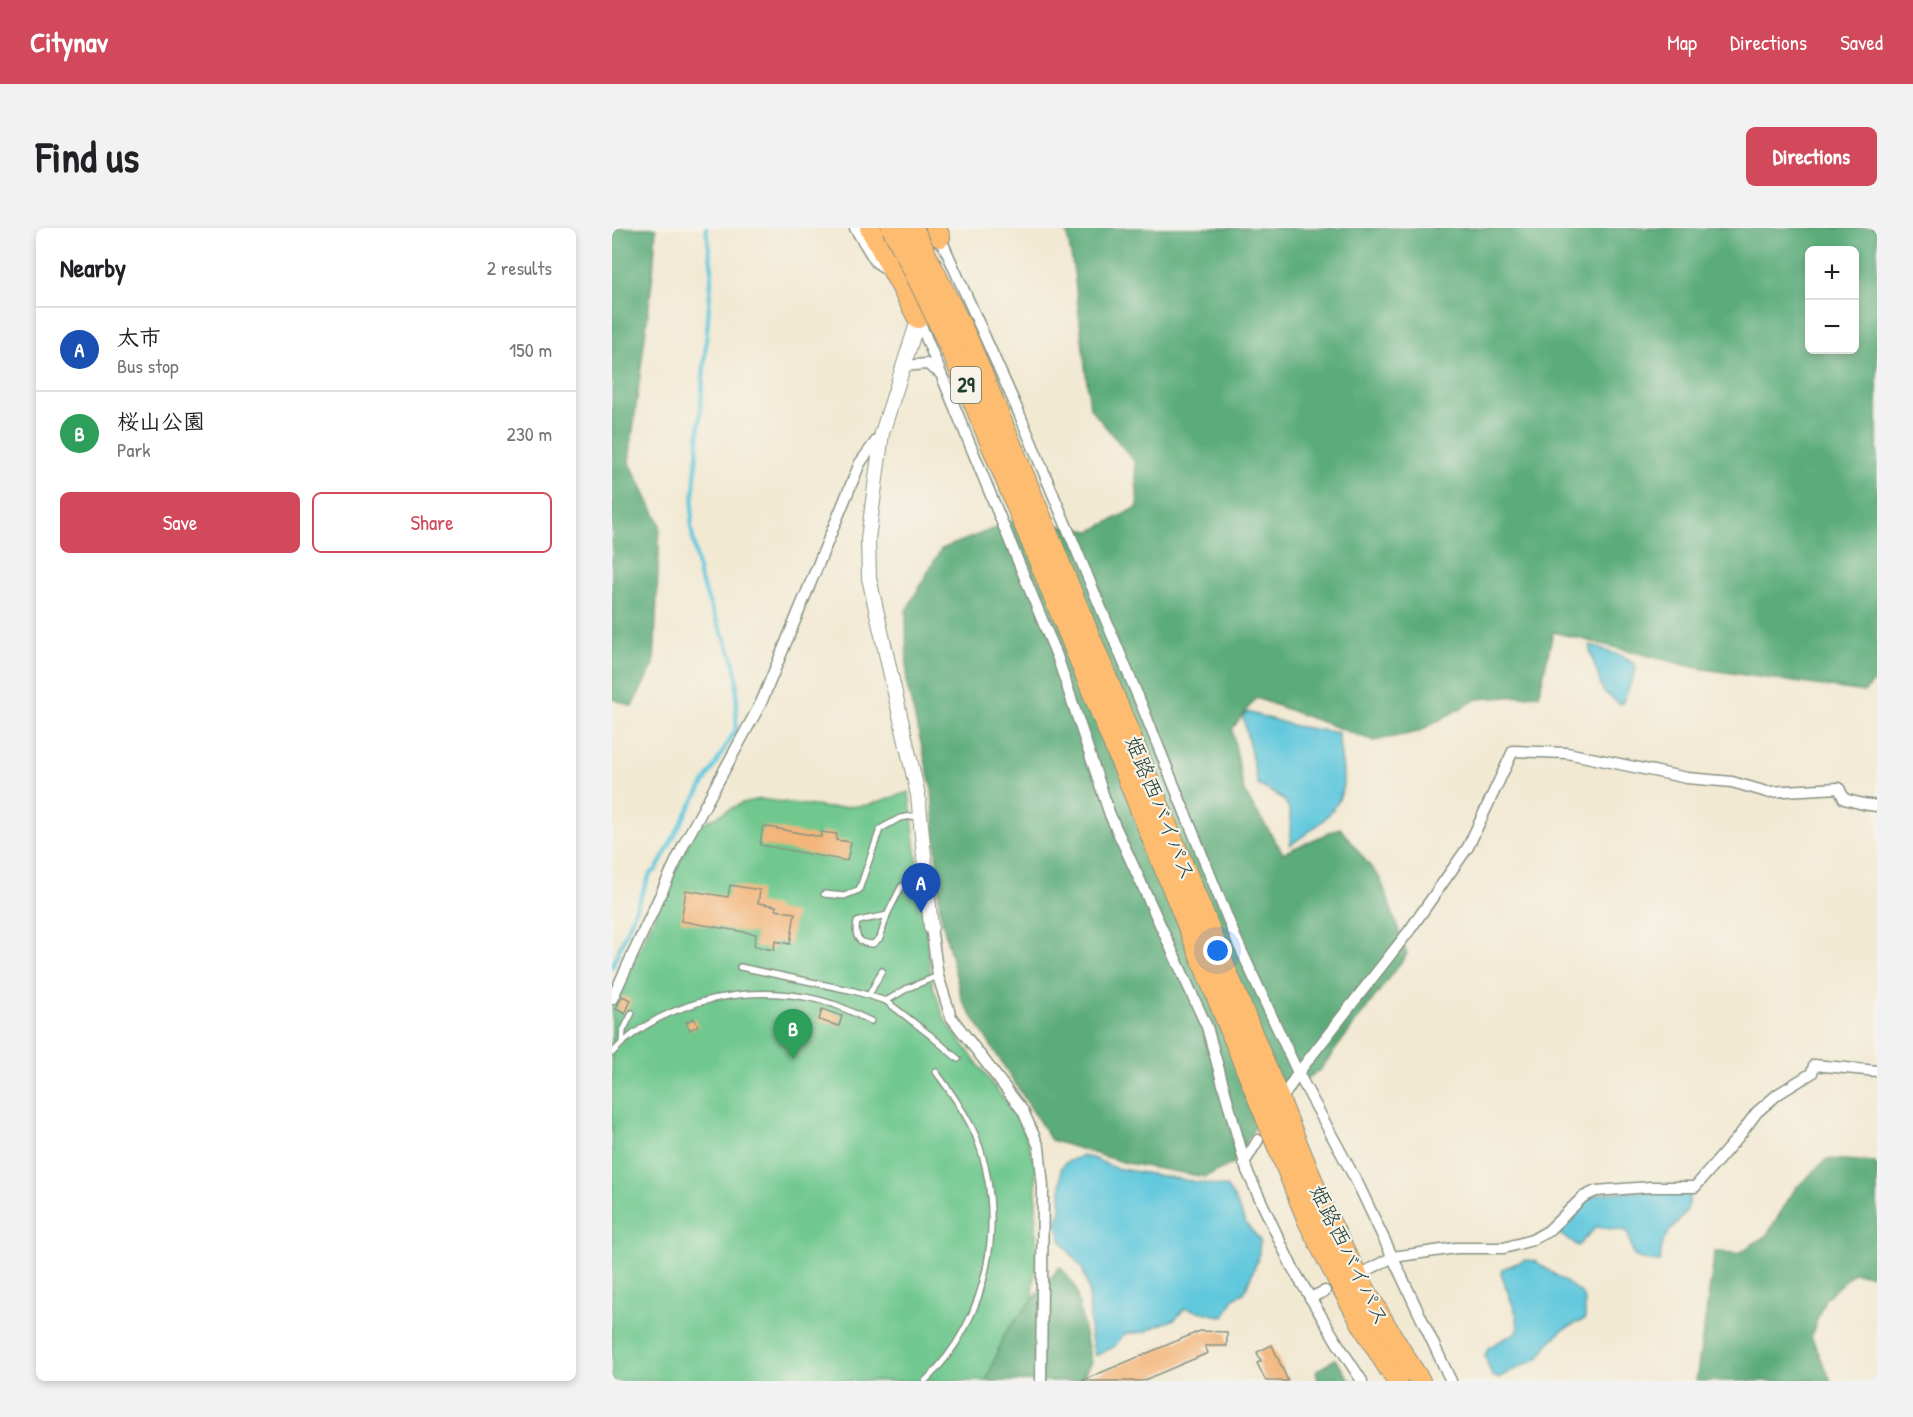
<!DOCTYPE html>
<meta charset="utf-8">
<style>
body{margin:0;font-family:"Patrick Hand","Klee One",sans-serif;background:#f2f2f2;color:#202124}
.controls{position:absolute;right:18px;top:18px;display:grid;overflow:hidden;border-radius:9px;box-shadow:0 3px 9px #0003}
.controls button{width:54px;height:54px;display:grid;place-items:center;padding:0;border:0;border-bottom:2px solid #e0e0e0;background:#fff;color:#202124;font:30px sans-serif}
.you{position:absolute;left:606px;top:723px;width:21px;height:21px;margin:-15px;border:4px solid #fff;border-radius:50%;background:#1a73e8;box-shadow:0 0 0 9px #1a73e833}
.badge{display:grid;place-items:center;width:39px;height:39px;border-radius:50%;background:#d1495b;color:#fff;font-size:20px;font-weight:700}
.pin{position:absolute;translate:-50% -50px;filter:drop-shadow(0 2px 3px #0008)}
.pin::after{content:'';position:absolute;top:32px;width:21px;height:18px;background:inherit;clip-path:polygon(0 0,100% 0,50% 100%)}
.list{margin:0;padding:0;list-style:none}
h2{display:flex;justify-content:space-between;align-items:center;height:78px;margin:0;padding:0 24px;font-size:26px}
h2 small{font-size:20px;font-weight:400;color:#757577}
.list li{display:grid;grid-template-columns:39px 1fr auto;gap:18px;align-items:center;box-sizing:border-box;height:84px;padding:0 24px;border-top:2px solid #e0e0e0}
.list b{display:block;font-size:22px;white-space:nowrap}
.list p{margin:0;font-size:20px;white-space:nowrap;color:#757577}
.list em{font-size:20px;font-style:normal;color:#757577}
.actions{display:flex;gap:12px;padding:18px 24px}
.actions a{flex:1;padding:14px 0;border:2px solid #d1495b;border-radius:9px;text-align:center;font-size:21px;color:#d1495b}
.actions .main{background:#d1495b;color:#fff}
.map{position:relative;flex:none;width:1265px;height:1153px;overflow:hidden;border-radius:9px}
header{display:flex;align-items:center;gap:36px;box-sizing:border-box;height:84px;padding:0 30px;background:#d1495b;color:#fff}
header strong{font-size:28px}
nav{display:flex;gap:33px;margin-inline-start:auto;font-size:21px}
.intro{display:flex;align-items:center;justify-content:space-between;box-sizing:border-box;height:144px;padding:0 36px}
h1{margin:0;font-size:42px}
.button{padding:15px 27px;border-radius:9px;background:#d1495b;color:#fff;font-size:21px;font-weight:700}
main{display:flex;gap:36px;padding:0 36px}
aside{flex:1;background:#fff;border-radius:9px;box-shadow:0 3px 9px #0003}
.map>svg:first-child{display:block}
.green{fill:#70c88f;stroke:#488262;stroke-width:1.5}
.forest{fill:#5cac7a;stroke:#3e7457;stroke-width:1.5;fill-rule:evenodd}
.water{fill:#61c8dd;stroke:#408288;stroke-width:1.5}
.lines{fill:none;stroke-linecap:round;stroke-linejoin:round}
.stream{stroke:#61c8dd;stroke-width:4}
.building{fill:#f3b57a}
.service-casing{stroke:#889384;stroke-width:8}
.minor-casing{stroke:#889384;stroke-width:13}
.tertiary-casing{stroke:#889384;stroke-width:16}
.motorway-casing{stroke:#889384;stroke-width:22}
.service{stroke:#fff;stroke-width:5}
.minor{stroke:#fff;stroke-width:10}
.tertiary{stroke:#fff;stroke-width:14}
.motorway{stroke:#febc70;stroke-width:20}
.motorway-bridge-casing{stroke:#889384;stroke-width:22;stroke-linecap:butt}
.motorway-bridge{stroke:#febc70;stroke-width:20}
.labels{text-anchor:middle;stroke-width:4.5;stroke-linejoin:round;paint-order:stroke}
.shield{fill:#f7f3e8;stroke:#60746a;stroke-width:1.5}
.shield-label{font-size:21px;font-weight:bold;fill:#1f3d34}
.street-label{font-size:22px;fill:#1f3d34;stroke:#f7f3e8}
</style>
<header>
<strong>Citynav</strong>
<nav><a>Map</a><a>Directions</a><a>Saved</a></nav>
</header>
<div class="intro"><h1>Find us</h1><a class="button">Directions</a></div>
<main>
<aside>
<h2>Nearby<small>2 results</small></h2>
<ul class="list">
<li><span class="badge" style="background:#1a4fb4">A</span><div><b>太市</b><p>Bus stop</p></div><em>150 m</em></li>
<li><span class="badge" style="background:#2e9e5b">B</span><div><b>桜山公園</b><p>Park</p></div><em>230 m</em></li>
</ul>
<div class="actions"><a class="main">Save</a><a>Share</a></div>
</aside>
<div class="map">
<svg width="1265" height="1153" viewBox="0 0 1265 1153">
<rect width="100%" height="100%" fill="#f7f3e8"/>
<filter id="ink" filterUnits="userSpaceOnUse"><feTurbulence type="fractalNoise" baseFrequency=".0167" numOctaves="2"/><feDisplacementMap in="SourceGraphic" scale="12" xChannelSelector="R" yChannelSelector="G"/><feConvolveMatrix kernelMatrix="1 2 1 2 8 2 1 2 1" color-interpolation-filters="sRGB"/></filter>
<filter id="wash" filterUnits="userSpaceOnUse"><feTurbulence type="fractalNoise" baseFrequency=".008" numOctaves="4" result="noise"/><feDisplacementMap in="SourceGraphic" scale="24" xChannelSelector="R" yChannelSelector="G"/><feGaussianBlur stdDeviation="1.35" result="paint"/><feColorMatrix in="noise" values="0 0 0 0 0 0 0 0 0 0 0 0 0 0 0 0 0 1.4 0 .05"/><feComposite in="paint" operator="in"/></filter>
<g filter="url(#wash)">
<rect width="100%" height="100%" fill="#f2e9d3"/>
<!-- green -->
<path class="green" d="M297,564L320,756L333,792L390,869L407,886L424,938V1031L420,1079L381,1153H0V780L84,599L130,575L148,571L218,580L256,577Z"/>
<!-- forest -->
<g class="forest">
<path d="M0,0H44L41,46L17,233L48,296L42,436L20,478L0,471Z"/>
<path d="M454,0H1265V451L1252,464L1085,440L941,404L927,467L865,471L806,504L762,513L644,470L620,501L632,564L671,625L728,600L769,652L795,726L708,842L657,875L622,935L593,949L514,935L439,912L350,772L328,684L320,561L295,457L294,383L329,321L406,291L479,303L526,279L523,234L478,180L462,44ZM1198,22H1242V122H1198Z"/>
<path d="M1215,931L1262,934L1265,938V1047L1241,1045L1213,1071L1199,1108L1219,1153H1084L1103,1024L1127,1025L1155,1007L1183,961Z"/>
<path d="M448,1039L463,1058L479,1134L468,1153H374L393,1105Z"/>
<path d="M723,1131L739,1153H706L704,1143Z"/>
</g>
<!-- water -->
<g class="water">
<path d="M978,417L1010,428L1023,437L1024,442L1011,474L1008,476L991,463L978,423Z"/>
<path d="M635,484L683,498L726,505C727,521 734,548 730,563C724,587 697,604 678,617C678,577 684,575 646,557L631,489Z"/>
<path d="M469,928L480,930L503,940L614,959L622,970L634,996L648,1012L646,1031L632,1065L622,1070L612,1089L573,1080L563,1091L544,1098L533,1104L512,1106L502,1119L483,1128L478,1104L477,1064L474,1052L470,1040L449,1013L444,994L449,983V940L453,935Z"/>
<path d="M1050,963L1077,965C1080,988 1063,992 1053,1010C1049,1017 1049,1026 1048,1034L1035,1033L1022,1028L1015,1003L984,999L966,1018L946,1005C953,992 968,973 982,967C995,963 1034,964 1050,963Z"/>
<path d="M913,1032L923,1033L968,1064L973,1072V1091L950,1102L935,1117L928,1129L886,1150L880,1148L873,1128L876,1120L906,1103L905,1088L889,1046L890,1041Z"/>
</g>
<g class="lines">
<!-- stream -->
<path class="stream" d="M0,739L38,646L44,642L75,584L124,501L125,450L120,427L99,380L87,347L79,298L100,41L94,0"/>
</g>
<g id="blocks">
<!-- building -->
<g class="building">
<path d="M151,598L209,609V604L225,606L224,612L239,614L235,633L148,617Z"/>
<path d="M118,657L148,662L146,675L164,678V682L183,685L178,716L163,713L162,722L142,718L144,706L69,693L74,662L116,669Z"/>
<path d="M10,768L19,772L13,786L4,781Z"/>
<path d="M210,781L230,788L227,798L207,792Z"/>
<path d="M82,790L86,798L78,802L74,794Z"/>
<path d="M588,1103L615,1104V1118H593L596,1125L530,1153H469Z"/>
<path d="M660,1117L676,1153H654L645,1135L649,1133L645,1124Z"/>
</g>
</g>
</g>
<g filter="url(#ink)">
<use href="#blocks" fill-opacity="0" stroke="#889384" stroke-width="1.5"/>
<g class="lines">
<!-- service casing -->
<g class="service-casing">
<g id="service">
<path d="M212,666L232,668L247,662L268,601L288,590L307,587"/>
<path d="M275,687L268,710L261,716C246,716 242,708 245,694C255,690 265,690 275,687L289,659L299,654L313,657"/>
<path d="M128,739L242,763L274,773L318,807L346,831"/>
<path d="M257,767L270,743"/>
<path d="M274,773L296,760L326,748"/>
<path d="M10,814L11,803L20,785"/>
<path d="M0,825C53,769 149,752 221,776C234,780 246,788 259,793"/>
<path d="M313,1153C378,1092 396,988 363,906C353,884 339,864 324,844"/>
</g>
</g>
<!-- minor casing -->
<g class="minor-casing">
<g id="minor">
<path d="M243,0L264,34L276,42"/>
<path d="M328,9L407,185L530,478L624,711L686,845L746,956L839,1153"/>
<path d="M306,90L445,428L498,587L595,799L635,943L680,1039L726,1116L750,1153"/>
<path d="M291,138L315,136L328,145"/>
<path d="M319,699L326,748L339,789L411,883L427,919L431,959L429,1153"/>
<path d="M0,771L73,614L149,475L248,235L270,205"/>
<path d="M673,866L686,845L797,703L856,619L901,523L955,525L1075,550L1120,554L1155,564L1227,560L1232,571L1251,576L1265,578"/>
<path d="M632,935L646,912"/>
<path d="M756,1042L781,1029L844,1020H892L920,1012L936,1003L971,969L984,963L1038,959H1083L1127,908L1145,884L1166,866L1200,845L1202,837L1265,843"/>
<path d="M698,1070L713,1063"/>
</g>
</g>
<!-- tertiary casing -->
<g class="tertiary-casing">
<path id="tertiary" d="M309,83L270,205L256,311L257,350L306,567L319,699"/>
</g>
<!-- motorway casing -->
<g class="motorway-casing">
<g id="motorway">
<path d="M258,0L306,90"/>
<path d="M324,0L328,9"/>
<path d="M438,311L714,986C742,1044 773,1099 808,1153"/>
<path d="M421,318L696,993C723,1048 751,1102 785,1153"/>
</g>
</g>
<!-- service -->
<use href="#service" class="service"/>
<!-- minor -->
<use href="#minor" class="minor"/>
<!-- tertiary -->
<use href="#tertiary" class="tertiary"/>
<!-- motorway -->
<use href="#motorway" class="motorway"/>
<!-- motorway-bridge casing -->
<g class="motorway-bridge-casing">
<g id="motorway-bridge">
<path d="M280,0C334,102 377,211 421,318"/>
<path d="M301,0L357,114L438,311"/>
</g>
</g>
<!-- motorway-bridge -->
<use href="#motorway-bridge" class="motorway-bridge"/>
</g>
</g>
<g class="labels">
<!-- shield labels -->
<rect class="shield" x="339" y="139" width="30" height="36" rx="4.5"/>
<g class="shield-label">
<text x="354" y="164">29</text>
</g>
<!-- street labels -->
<g class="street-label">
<text transform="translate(549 580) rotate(68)" y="8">姫路西バイパス</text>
<text transform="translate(738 1027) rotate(64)" y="8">姫路西バイパス</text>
</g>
</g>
</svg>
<div class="controls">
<button>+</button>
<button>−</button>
</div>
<div class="you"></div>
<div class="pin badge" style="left:309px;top:685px;background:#1a4fb4">A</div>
<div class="pin badge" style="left:181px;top:831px;background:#2e9e5b">B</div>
</div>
</main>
